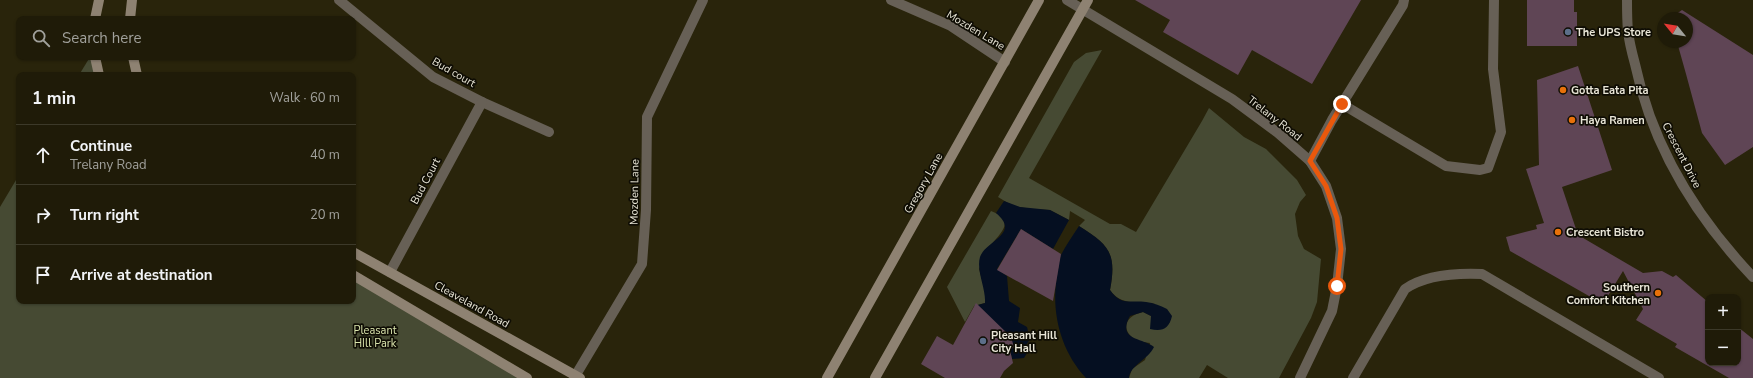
<!DOCTYPE html>
<meta charset="utf-8">
<style>
body{margin:0;font-family:"Nunito Sans",sans-serif;background:#272412;color:#f1f3f6}
.controls{position:absolute;right:12px;bottom:12px;display:grid;overflow:hidden;border-radius:8px;box-shadow:0 1px 3px #0004}
.controls button{width:36px;height:36px;display:grid;place-items:center;padding:0;border:0;border-bottom:1px solid #3c3929;background:#1f1b08;color:#f1f3f6;font:20px sans-serif}
.compass{position:absolute;left:1657px;top:12px;width:36px;height:36px;border-radius:50%;background:#1f1b08;box-shadow:0 1px 3px #0004;rotate:300deg}
.stop{position:absolute;width:12px;height:12px;margin:-9px;border:3px solid #ea580c;border-radius:50%;background:#fff}
.stop.end{background:#ea580c;border-color:#fff;box-shadow:0 1px 4px #0008}
.list{margin:0;padding:0;list-style:none}
h2{display:flex;justify-content:space-between;align-items:center;height:52px;margin:0;padding:0 16px;font-size:17px}
h2 small{font-size:13px;font-weight:400;color:#a1a19c}
.list li{display:grid;grid-template-columns:26px 1fr auto;gap:12px;align-items:center;box-sizing:border-box;height:60px;padding:0 16px;border-top:1px solid #3c3929}
.list b{display:block;font-size:15px;white-space:nowrap}
.list p{margin:0;font-size:13px;white-space:nowrap;color:#a1a19c}
.list em{font-size:13px;font-style:normal;color:#a1a19c}
.icon{flex:none;width:22px;height:22px;fill:none;stroke:currentColor;stroke-width:2;stroke-linecap:round;stroke-linejoin:round}
.map{position:relative;flex:none;width:1753px;height:378px;overflow:hidden}
.search{position:absolute;background:#1f1b08;box-shadow:0 1px 3px #0004;left:16px;top:16px;width:340px;height:44px;display:flex;align-items:center;gap:10px;box-sizing:border-box;padding:0 14px;border-radius:8px;color:#a1a19c;font-size:15px}
.panel{position:absolute;background:#1f1b08;box-shadow:0 1px 3px #0004;left:16px;top:72px;width:340px;height:232px;border-radius:8px}
.map>svg:first-child{display:block}
.green{fill:#464a33}
.water{fill:#050f21}
.building{fill:#5f4555}
.lines{fill:none;stroke-linecap:round;stroke-linejoin:round}
.lane{stroke:#676056;stroke-width:10}
.street{stroke:#676056;stroke-width:10}
.secondary{stroke:#8e8272;stroke-width:10}
.route{stroke:#ea580c;stroke-width:5}
.service-dot{fill:#5c6f8a;stroke:#0f0d04;stroke-width:1.5}
.food-dot{fill:#e8710a;stroke:#0f0d04;stroke-width:1.5}
.labels{text-anchor:middle;stroke-width:3.5;stroke-linejoin:round;paint-order:stroke}
.street-label{font-size:11px;fill:#e9e6d7;stroke:#0f0d04}
.poi-label{font-size:11px;font-weight:bold;fill:#e9e6d7;stroke:#0f0d04;text-anchor:start}
.park-label{font-size:11px;fill:#dae4ad;stroke:#0f0d04}
</style>
<div class="map">
<svg width="1753" height="378" viewBox="0 0 1753 378">
<rect width="100%" height="100%" fill="#29240b"/>
<!-- green -->
<g class="green">
<path d="M1102,50L1029,178L1110,224H1121L1136,232L1202,121L1209,108L1244,137L1266,149L1297,180L1306,195L1300,202L1295,214L1298,236L1304,249L1321,259L1317,302L1311,318L1279,378H1228L1207,365L1199,378H1129L1132,369L1145,360L1150,343C1145,342 1138,342 1134,339C1119,327 1128,315 1143,312L1151,316L1155,304C1137,300 1122,307 1110,290C1117,253 1109,245 1079,226L1085,220L1070,211L1069,220L1050,210L1032,209L1013,206L998,197L1074,62L1086,53Z"/>
<path d="M90,57H95L99,75H79Z"/>
<path d="M19,175V301H353V275L527,378H0V207Z"/>
<path d="M991,211C1016,221 1001,232 992,244C987,251 983,261 979,269L986,294L985,303L974,306L965,322L947,287Z"/>
</g>
<!-- water -->
<g class="water">
<path d="M1004,201L1020,207L1050,210L1069,220L1053,249L1021,229L997,269L1007,276L1009,301L1020,308L1018,322L1027,327L1030,339L1025,347L1027,353L1024,358L1012,359L1010,350L1014,347L982,309L974,306L985,303C986,288 976,271 980,257C986,240 1021,234 996,213Z"/>
<path d="M1079,226C1109,245 1117,253 1110,290C1121,306 1129,300 1146,302C1154,303 1161,306 1167,309L1172,316C1169,329 1162,332 1150,329L1151,316L1143,312L1130,316C1116,341 1145,338 1154,347C1148,360 1130,365 1129,378H1086C1059,349 1050,308 1058,270C1059,265 1059,259 1061,255C1066,245 1073,235 1079,226Z"/>
</g>
<!-- building -->
<g class="building">
<path d="M1135,0H1361L1312,84L1252,50L1238,75L1163,32L1170,20Z"/>
<path d="M1527,0H1574V12H1577V46H1527Z"/>
<path d="M1682,10L1753,55V147L1725,165L1702,133L1686,74L1677,42H1687V18L1672,17Z"/>
<path d="M1578,66L1612,170L1562,187L1578,235L1643,273L1662,271L1673,277L1676,275L1708,302V363H1738V327L1753,339V378H1729L1675,347L1677,344L1636,320L1643,309L1623,271L1603,304L1510,251L1506,237L1537,229L1536,225L1544,223L1526,169L1539,165L1537,80Z"/>
<path d="M1021,229L1061,254L1053,301L997,270Z"/>
<path d="M976,303L1011,337L1014,347L1010,350L1013,363L1004,371L1000,378H945L921,364L937,336L953,345Z"/>
</g>
<g class="lines">
<!-- lane -->
<g class="lane">
<path d="M1342,104L1446,166L1480,170L1488,168L1501,132L1493,69L1494,0"/>
<path d="M1310,161L1332,120L1403,5L1404,0"/>
<path d="M1353,378L1405,289C1425,275 1458,273 1482,274L1659,378"/>
</g>
<!-- street -->
<g class="street">
<path d="M339,0L433,77L482,102L549,132"/>
<path d="M891,0L951,26L1005,62"/>
<path d="M1067,0L1232,99L1278,133L1310,161L1326,186L1337,218L1341,249L1337,286L1332,311L1300,378"/>
<path d="M1627,0C1627,10 1627,20 1628,31C1629,41 1632,53 1635,64C1652,145 1696,217 1753,277"/>
<path d="M390,272L482,102"/>
<path d="M574,378L642,264L646,210L647,117L703,0"/>
</g>
<!-- secondary -->
<g class="secondary">
<path d="M95,19L99,0"/>
<path d="M130,19L132,0"/>
<path d="M95,57L99,75"/>
<path d="M133,57L137,75"/>
<path d="M353,252L580,378"/>
<path d="M353,275L527,378"/>
<path d="M827,378L1039,0"/>
<path d="M875,378L1088,0"/>
</g>
</g>
<g class="lines">
<!-- route -->
<path class="route" d="M1337,286L1341,249L1337,218L1326,186L1310,161L1342,104"/>
</g>
<!-- markers -->
<g class="service-dot">
<circle cx="1568" cy="32" r="4"/>
<circle cx="983" cy="341" r="4"/>
</g>
<g class="food-dot">
<circle cx="1563" cy="90" r="4"/>
<circle cx="1572" cy="120" r="4"/>
<circle cx="1558" cy="232" r="4"/>
<circle cx="1658" cy="293" r="4"/>
</g>
<g class="labels">
<!-- street labels -->
<g class="street-label">
<text transform="translate(976 30) rotate(31)" y="4">Mozden Lane</text>
<text transform="translate(454 72) rotate(30)" y="4">Bud court</text>
<text transform="translate(1275 118) rotate(38)" y="4">Trelany Road</text>
<text transform="translate(1682 155) rotate(63)" y="4">Crescent Drive</text>
<text transform="translate(425 181) rotate(-62)" y="4">Bud Court</text>
<text transform="translate(923 183) rotate(-61)" y="4">Gregory Lane</text>
<text transform="translate(634 192) rotate(-89)" y="4">Mozden Lane</text>
<text transform="translate(472 304) rotate(29)" y="4">Cleaveland Road</text>
</g>
<!-- poi labels -->
<g class="poi-label">
<text x="1576" y="36">The UPS Store</text>
<text x="1571" y="94">Gotta Eata Pita</text>
<text x="1580" y="124">Haya Ramen</text>
<text x="1566" y="236">Crescent Bistro</text>
<text x="1650" y="291" text-anchor="end">Southern<tspan x="1650" dy="13">Comfort Kitchen</tspan></text>
<text x="991" y="339">Pleasant Hill<tspan x="991" dy="13">City Hall</tspan></text>
</g>
<!-- park labels -->
<g class="park-label">
<text x="375" y="334">Pleasant<tspan x="375" dy="13">HIll Park</tspan></text>
</g>
</g>
</svg>
<div class="controls">
<button>+</button>
<button>−</button>
</div>
<svg class="compass" viewBox="-18 -18 36 36"><path d="M0-13l5 13h-10z" fill="#e53935"/><path d="M0 13l5-13h-10z" fill="#a1a19c"/></svg>
<div class="stop" style="left:1337px;top:286px"></div>
<div class="stop end" style="left:1342px;top:104px"></div>
<div class="search"><svg class="icon" aria-label="search" viewBox="0 0 24 24"><circle cx="10" cy="10" r="6"/><path d="M15 15l6 6"/></svg>Search here</div>
<section class="panel">
<h2>1 min<small>Walk · 60 m</small></h2>
<ul class="list">
<li><svg class="icon" aria-label="ahead" viewBox="0 0 24 24"><path d="M12 20V5M6 11l6-6 6 6"/></svg><div><b>Continue</b><p>Trelany Road</p></div><em>40 m</em></li>
<li><svg class="icon" aria-label="right" viewBox="0 0 24 24"><path d="M7 20v-9h11M14 6l5 5-5 5"/></svg><div><b>Turn right</b></div><em>20 m</em></li>
<li><svg class="icon" aria-label="arrive" viewBox="0 0 24 24"><path d="M6 21V4h12l-3 4 3 4H6"/></svg><div><b>Arrive at destination</b></div></li>
</ul>
</section>
</div>
